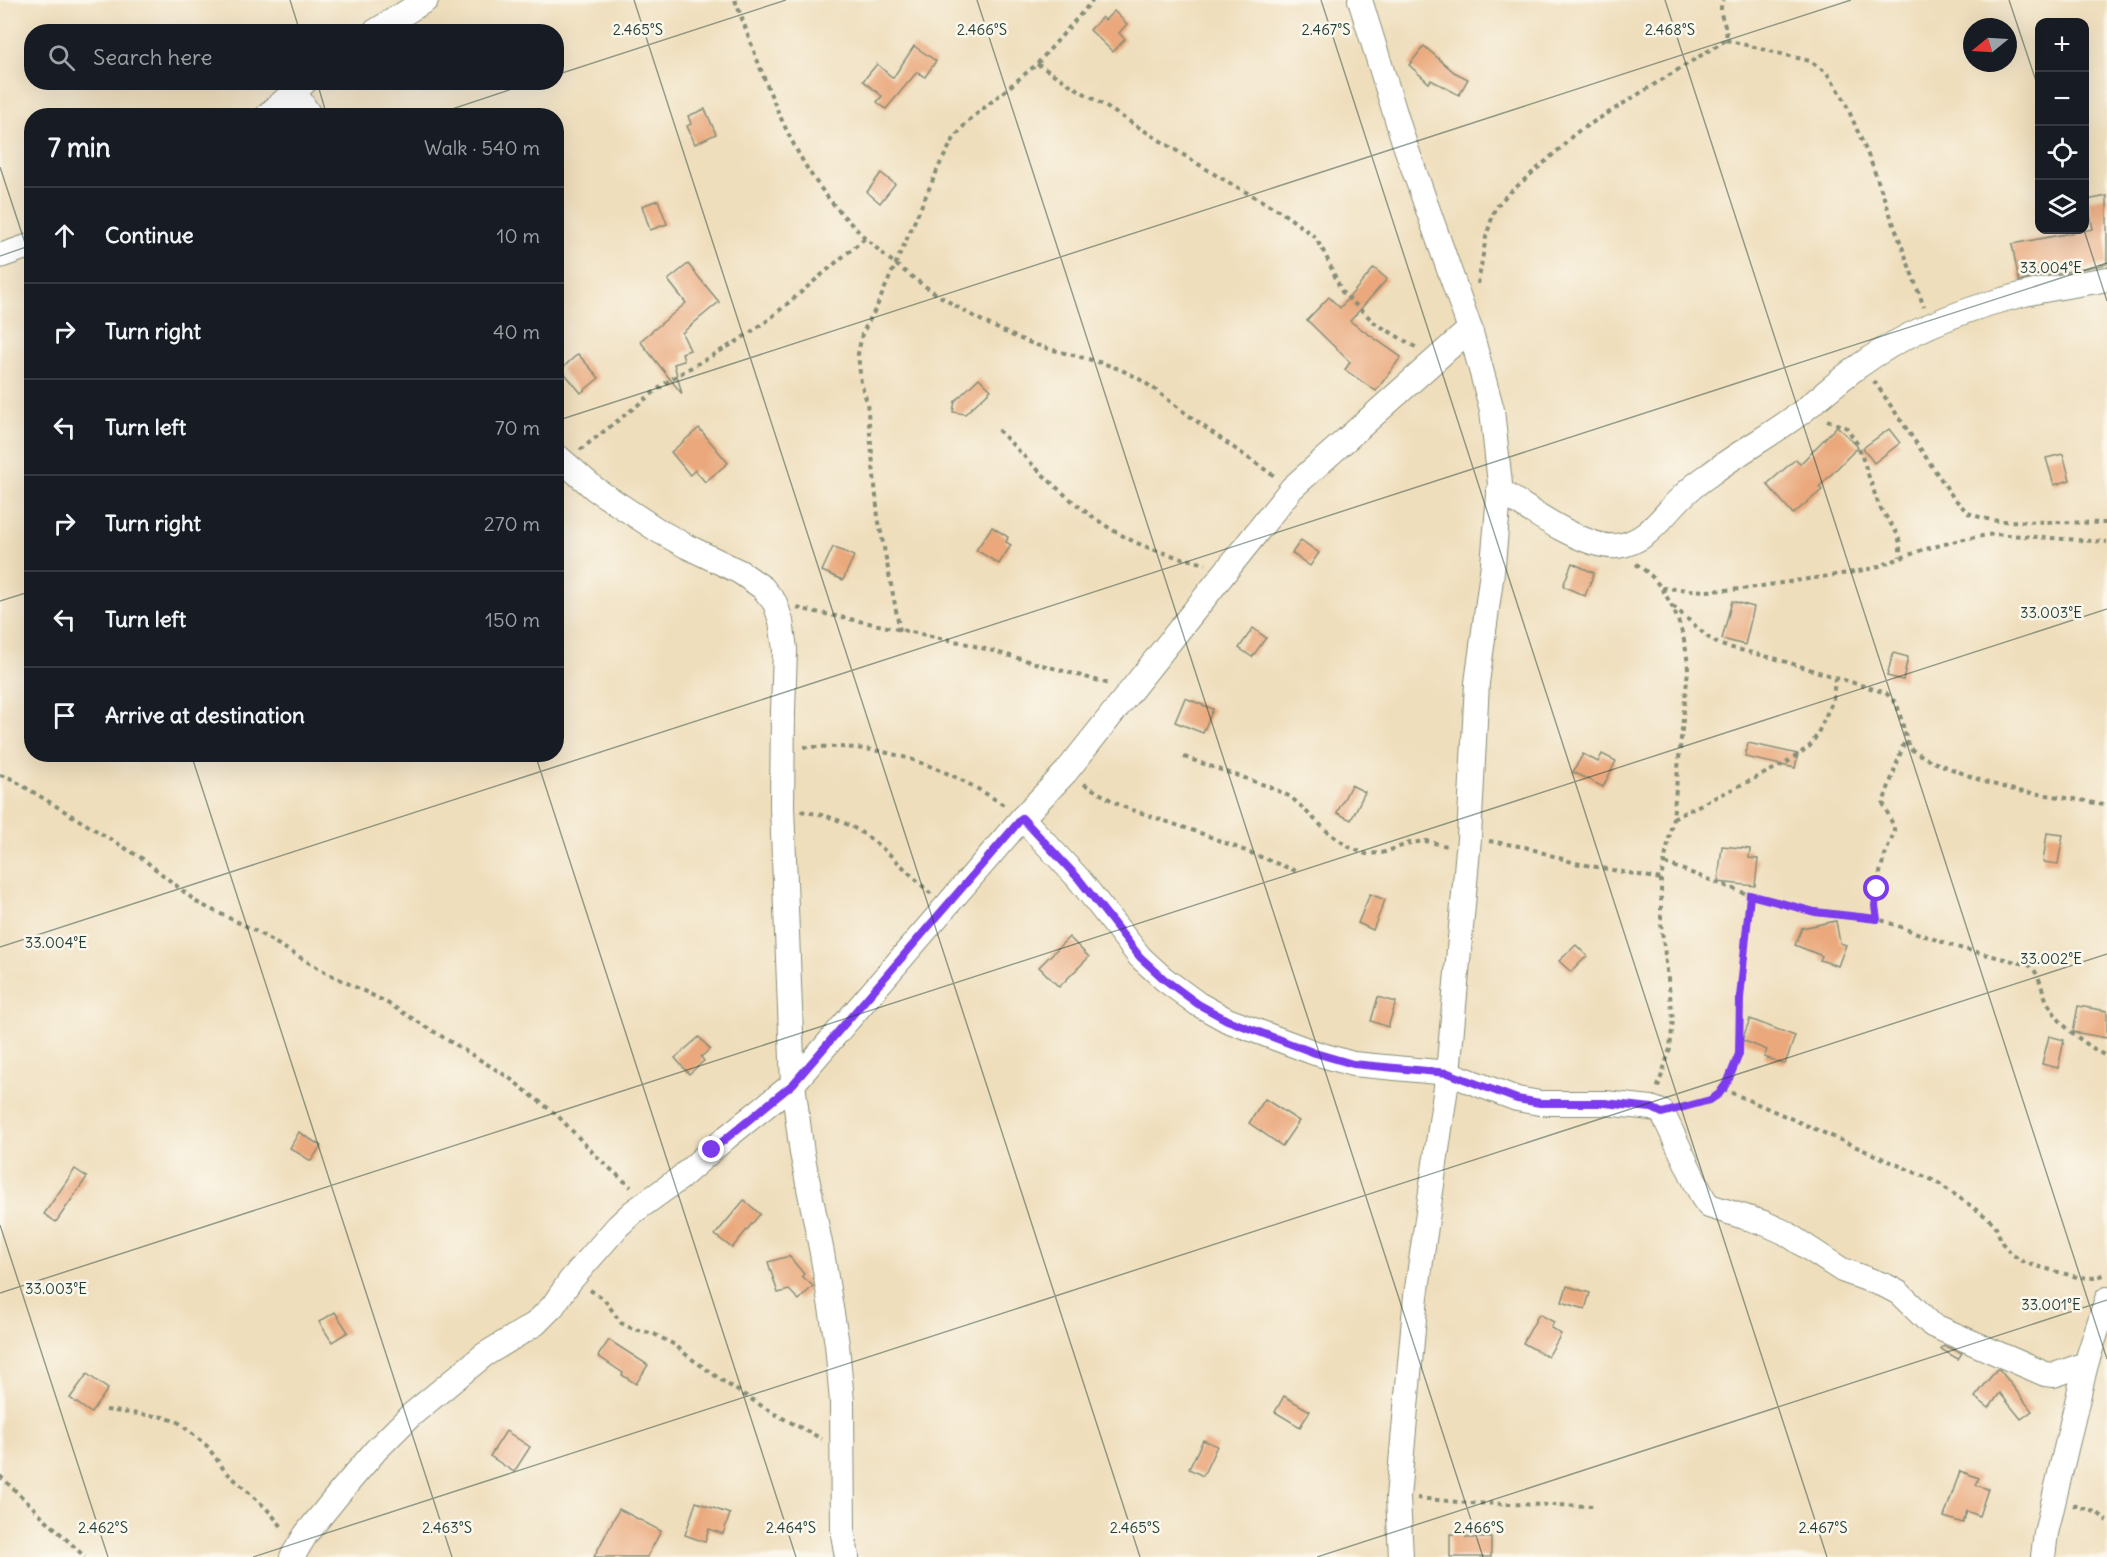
<!DOCTYPE html>
<meta charset="utf-8">
<style>
body{margin:0;font-family:Delius,sans-serif;background:#242831;color:#f1f3f6}
.controls{position:absolute;right:18px;top:18px;display:grid;overflow:hidden;border-radius:12px;box-shadow:0 6px 24px #0002}
.controls button{width:54px;height:54px;display:grid;place-items:center;padding:0;border:0;border-bottom:2px solid #363941;background:#171b24;color:#f1f3f6;font:30px sans-serif}
.compass{position:absolute;left:1963px;top:18px;width:54px;height:54px;border-radius:50%;background:#171b24;box-shadow:0 6px 24px #0002;rotate:252deg}
.stop{position:absolute;width:18px;height:18px;margin:-14px;border:4px solid #7c3aed;border-radius:50%;background:#fff}
.stop.end{background:#7c3aed;border-color:#fff;box-shadow:0 2px 6px #0008}
.list{margin:0;padding:0;list-style:none}
h2{display:flex;justify-content:space-between;align-items:center;height:78px;margin:0;padding:0 24px;font-size:26px}
h2 small{font-size:20px;font-weight:400;color:#9ea1a6}
.list li{display:grid;grid-template-columns:39px 1fr auto;gap:18px;align-items:center;box-sizing:border-box;height:96px;padding:0 24px;border-top:2px solid #363941}
.list b{display:block;font-size:22px;white-space:nowrap}
.list em{font-size:20px;font-style:normal;color:#9ea1a6}
.icon{flex:none;width:33px;height:33px;fill:none;stroke:currentColor;stroke-width:2;stroke-linecap:round;stroke-linejoin:round}
.map{position:relative;flex:none;width:2107px;height:1557px;overflow:hidden}
.search{position:absolute;background:#171b24;box-shadow:0 6px 24px #0002;left:24px;top:24px;width:540px;height:66px;display:flex;align-items:center;gap:15px;box-sizing:border-box;padding:0 21px;border-radius:24px;color:#9ea1a6;font-size:22px}
.panel{position:absolute;background:#171b24;box-shadow:0 6px 24px #0002;left:24px;top:108px;width:540px;height:654px;border-radius:24px}
.map>svg:first-child{display:block}
.building{fill:#eaa87c}
.lines{fill:none;stroke-linecap:round;stroke-linejoin:round}
.minor-casing{stroke:#878e78;stroke-width:26}
.path{stroke:#878e78;stroke-width:4;stroke-dasharray:4.5 4.5;stroke-linecap:butt}
.minor{stroke:#fff;stroke-width:24}
.route{stroke:#7c3aed;stroke-width:8}
.ticks{fill:none;stroke:#1f3d34;stroke-width:1.5;stroke-opacity:0.45}
.ticks-label{font-size:15px;text-anchor:middle;fill:#1f3d34;stroke:#fbf7ec;stroke-width:5;stroke-linejoin:round;paint-order:stroke}
</style>
<div class="map">
<svg width="2107" height="1557" viewBox="0 0 2107 1557">
<rect width="100%" height="100%" fill="#fbf7ec"/>
<filter id="ink" filterUnits="userSpaceOnUse"><feTurbulence type="fractalNoise" baseFrequency=".0167" numOctaves="2"/><feDisplacementMap in="SourceGraphic" scale="12" xChannelSelector="R" yChannelSelector="G"/><feConvolveMatrix kernelMatrix="1 2 1 2 8 2 1 2 1" color-interpolation-filters="sRGB"/></filter>
<filter id="wash" filterUnits="userSpaceOnUse"><feTurbulence type="fractalNoise" baseFrequency=".008" numOctaves="4" result="noise"/><feDisplacementMap in="SourceGraphic" scale="24" xChannelSelector="R" yChannelSelector="G"/><feGaussianBlur stdDeviation="1.35" result="paint"/><feColorMatrix in="noise" values="0 0 0 0 0 0 0 0 0 0 0 0 0 0 0 0 0 1.4 0 .05"/><feComposite in="paint" operator="in"/></filter>
<g filter="url(#wash)">
<rect width="100%" height="100%" fill="#efdebc"/>
<g id="blocks">
<!-- building -->
<g class="building">
<path d="M1114,11L1127,24L1119,33L1125,39L1113,52L1090,30L1102,17L1105,20Z"/>
<path d="M914,46L936,61L925,77L917,72L886,109L877,102L882,96L863,81L877,64L893,78Z"/>
<path d="M1424,46L1454,72L1468,79L1459,95L1431,80L1429,83L1409,65Z"/>
<path d="M705,109L716,134L695,144L687,126L691,124L688,116Z"/>
<path d="M881,173L895,184L880,203L867,192Z"/>
<path d="M2107,196V264L2019,281L2012,244L2093,229L2087,200Z"/>
<path d="M658,200L667,224L650,230L642,206Z"/>
<path d="M688,264L719,302L682,333L690,350L682,353L684,361L674,364L682,394L640,341L686,303L668,280Z"/>
<path d="M1374,268L1387,279L1350,321L1401,357L1376,391L1345,370L1350,362L1307,320L1329,297L1340,308Z"/>
<path d="M578,354L599,378L581,393L561,369Z"/>
<path d="M979,378L991,390L965,414L953,412L955,401Z"/>
<path d="M1837,426L1858,447L1819,487L1822,490L1793,514L1767,484L1796,459L1800,464Z"/>
<path d="M699,428L728,463L705,482L695,470L690,475L671,452Z"/>
<path d="M1889,429L1900,443L1874,463L1863,448Z"/>
<path d="M2063,454L2070,480L2054,485L2046,458Z"/>
<path d="M992,527L1008,537L1006,542L1011,545L999,564L976,550Z"/>
<path d="M1301,540L1319,553L1310,566L1292,553Z"/>
<path d="M833,547L854,556L843,580L822,571Z"/>
<path d="M1572,563L1594,573L1585,596L1563,586Z"/>
<path d="M1732,601L1754,607L1745,645L1722,639Z"/>
<path d="M1253,628L1266,638L1252,657L1239,648Z"/>
<path d="M1893,653L1908,657L1903,680L1887,676Z"/>
<path d="M1185,698L1213,709L1203,733L1175,722Z"/>
<path d="M1748,743L1798,754L1795,768L1745,757Z"/>
<path d="M1583,754L1598,762L1602,754L1616,761L1603,787L1573,772Z"/>
<path d="M1351,785L1365,792L1351,820L1337,813Z"/>
<path d="M2047,833L2063,835L2058,864L2043,862Z"/>
<path d="M1722,846L1750,849L1749,858L1758,859L1755,886L1718,882Z"/>
<path d="M1370,894L1385,900L1373,930L1358,923Z"/>
<path d="M1836,921L1840,943L1846,945L1838,966L1820,960L1822,956L1795,945L1802,928Z"/>
<path d="M1069,937L1089,957L1059,987L1039,967Z"/>
<path d="M1576,945L1587,956L1571,972L1559,961Z"/>
<path d="M1378,997L1396,1002L1388,1027L1371,1021Z"/>
<path d="M2078,1006L2107,1011V1038L2073,1032Z"/>
<path d="M1750,1019L1795,1036L1785,1064L1764,1057L1767,1050L1742,1040Z"/>
<path d="M2049,1036L2064,1040L2058,1068L2042,1064Z"/>
<path d="M699,1037L710,1049L701,1057L704,1061L689,1074L675,1058Z"/>
<path d="M1265,1099L1299,1121L1282,1146L1249,1123Z"/>
<path d="M299,1132L321,1146L311,1161L290,1148Z"/>
<path d="M75,1169L87,1177L56,1222L44,1214Z"/>
<path d="M744,1200L760,1214L732,1248L715,1235Z"/>
<path d="M789,1256L804,1274L802,1276L813,1286L799,1300L789,1290L778,1293L768,1262Z"/>
<path d="M1567,1286L1590,1293L1585,1309L1562,1302Z"/>
<path d="M335,1312L348,1332L332,1342L319,1322Z"/>
<path d="M1539,1314L1554,1322L1551,1328L1561,1334L1548,1357L1523,1343Z"/>
<path d="M609,1340L648,1365L636,1384L622,1375L623,1373L598,1356Z"/>
<path d="M1944,1346L1962,1353L1958,1359L1941,1349Z"/>
<path d="M1997,1369L2000,1370L2032,1411L2021,1419L2000,1393L1989,1408L1975,1397Z"/>
<path d="M87,1374L108,1389L91,1413L70,1398Z"/>
<path d="M1284,1396L1310,1411L1300,1427L1275,1412Z"/>
<path d="M506,1431L530,1447L514,1472L490,1456Z"/>
<path d="M1203,1440L1217,1446L1203,1476L1189,1469Z"/>
<path d="M1960,1471L1979,1478L1976,1485L1988,1489L1979,1516L1967,1511L1963,1523L1944,1517Z"/>
<path d="M696,1502L730,1514L723,1534L709,1529L705,1542L685,1535Z"/>
<path d="M619,1509L661,1531L647,1557H594Z"/>
<path d="M1450,1534L1466,1535V1538H1491V1557H1450Z"/>
</g>
</g>
</g>
<g filter="url(#ink)">
<use href="#blocks" fill-opacity="0" stroke="#878e78" stroke-width="1.5"/>
<g class="lines">
<!-- minor casing -->
<g class="minor-casing">
<g id="minor">
<path d="M1360,0L1404,142L1470,329L1492,410L1500,484L1493,564L1477,683L1469,838L1448,1073L1416,1296L1398,1497L1401,1557"/>
<path d="M374,32L426,0"/>
<path d="M294,91L310,116"/>
<path d="M267,116L305,82"/>
<path d="M0,256L32,245"/>
<path d="M556,455L595,489L659,531L686,546L740,572L763,588L775,603L781,621L785,649L783,712L782,807L793,1084L802,1153L822,1253L837,1344L842,1402L843,1534L847,1557"/>
<path d="M1499,490C1525,507 1586,550 1617,546C1649,542 1662,515 1684,495C1691,488 1700,481 1709,475C1739,452 1773,434 1803,411C1821,397 1838,381 1856,368C1904,333 1960,310 2017,296C2047,288 2077,285 2107,279"/>
<path d="M1022,818L1078,878L1140,957L1164,979L1198,1004L1227,1020L1315,1053L1353,1064L1448,1073L1517,1099L1540,1103H1605L1651,1108L1662,1112L1703,1198L1709,1206L1764,1223L1784,1232L1842,1270L1886,1286L1899,1293L1932,1325L2045,1374L2054,1375L2086,1364"/>
<path d="M292,1557L306,1534L341,1491L376,1450L410,1416L484,1355L535,1324L553,1306L570,1281L618,1226L633,1212L679,1179L727,1137L793,1084L1022,818L1066,772L1292,488L1470,329"/>
<path d="M2043,1557L2046,1533L2086,1364L2107,1299"/>
</g>
</g>
<!-- path -->
<g class="path">
<path d="M735,0C756,55 774,112 804,163C850,241 945,309 1028,342C1060,354 1096,358 1128,373C1149,383 1165,398 1184,412C1214,434 1245,456 1276,477"/>
<path d="M1726,40L1810,61L1826,72L1842,95L1871,162L1924,307"/>
<path d="M1037,64L1219,177L1280,211L1315,237L1325,254L1342,292L1375,323L1417,348"/>
<path d="M1478,284L1486,237L1495,208L1507,195L1563,146L1574,134L1726,40C1729,23 1716,18 1723,0"/>
<path d="M1874,381L1953,497L1968,513L1982,518L1998,521L2107,523"/>
<path d="M1827,420L1847,428L1858,445L1879,506L1898,535L1900,544V557"/>
<path d="M998,430C1042,474 1085,521 1144,546C1164,554 1185,559 1206,564"/>
<path d="M580,450L671,379L736,342L767,321L865,238"/>
<path d="M1636,564C1642,568 1649,573 1654,579C1675,603 1687,639 1688,670L1673,818L1661,879V923L1673,1019L1670,1049L1657,1090"/>
<path d="M1662,588L1705,591L1742,589L1848,573L1874,568L1922,550L1964,539L1994,534L2107,542"/>
<path d="M1673,606L1709,638L1720,645L1777,659L1886,693L1897,704L1909,748L1931,761L1985,782L2018,791L2081,800L2107,806"/>
<path d="M797,608L964,643L1110,684"/>
<path d="M900,631L878,517L867,402L861,383L858,354L862,334L877,306L940,164L953,140L966,123L1037,64L1093,0"/>
<path d="M804,747C824,747 845,746 864,749C912,754 966,779 1005,806"/>
<path d="M1184,757L1270,787L1291,797L1330,834L1349,847L1366,854L1382,853L1410,843L1426,841L1447,846"/>
<path d="M0,775L10,778L143,859L198,903L252,929L325,972L384,1001L508,1077L558,1116L598,1158L631,1187"/>
<path d="M1084,784L1121,806L1203,834L1296,871"/>
<path d="M801,811C810,813 820,814 829,817C869,829 901,866 931,894"/>
<path d="M1673,818L1786,763L1810,746L1817,735L1833,700L1835,678"/>
<path d="M1489,841L1525,847L1575,863L1661,879"/>
<path d="M1665,863L1750,895L1815,913L1881,920L1956,947L2029,965C2041,974 2041,991 2048,1003C2062,1029 2083,1042 2107,1057"/>
<path d="M1877,919C1873,890 1882,859 1894,833V827L1883,803L1905,740"/>
<path d="M1723,1089L1937,1182L1988,1218L1995,1225L2002,1243L2013,1255L2025,1263L2077,1277L2093,1278L2107,1274"/>
<path d="M1683,1107L1710,1100L1719,1094L1728,1081L1739,1054L1740,998L1750,895"/>
<path d="M590,1290L604,1299L621,1323L631,1328L654,1334L675,1345L689,1357L727,1384L773,1413L822,1439"/>
<path d="M106,1410L163,1417L178,1422L207,1446L225,1471L266,1508L284,1529"/>
<path d="M0,1476L85,1557"/>
<path d="M1417,1498L1468,1503L1594,1506"/>
<path d="M2073,1505L2098,1513L2107,1521"/>
</g>
<!-- minor -->
<use href="#minor" class="minor"/>
</g>
</g>
<g class="lines" filter="url(#ink)">
<!-- route -->
<path class="route" d="M712,1150L793,1084L1022,818L1078,878L1140,957L1164,979L1198,1004L1227,1020L1315,1053L1353,1064L1448,1073L1517,1099L1540,1103H1605L1652,1108L1662,1113L1710,1100L1719,1094L1728,1081L1739,1054L1740,998L1750,895L1815,912L1877,919L1875,906L1877,889"/>
</g>
<!-- ticks -->
<path class="ticks" d="M290,0L300,32M634,0L1140,1557M977,0L1483,1557M1321,0L1827,1557M1665,0L2107,1359M2009,0L2040,93M556,75L786,0M317,82L327,116M431,116L533,82M0,167L32,264M2084,230L2107,301M0,256L32,245M556,421L1851,0M0,601L32,591M191,754L452,1557M535,754L796,1557M0,947L2107,263M0,1225L108,1557M0,1293L2107,609M253,1557L2107,954M1317,1557L2107,1300"/>
<g class="ticks-label">
<text x="638" y="35">2.465°S</text>
<text x="982" y="35">2.466°S</text>
<text x="1326" y="35">2.467°S</text>
<text x="1670" y="35">2.468°S</text>
<text x="2051" y="273">33.004°E</text>
<text x="2051" y="618">33.003°E</text>
<text x="56" y="948">33.004°E</text>
<text x="2051" y="964">33.002°E</text>
<text x="56" y="1294">33.003°E</text>
<text x="2051" y="1310">33.001°E</text>
<text x="103" y="1533">2.462°S</text>
<text x="447" y="1533">2.463°S</text>
<text x="791" y="1533">2.464°S</text>
<text x="1135" y="1533">2.465°S</text>
<text x="1479" y="1533">2.466°S</text>
<text x="1823" y="1533">2.467°S</text>
</g>
</svg>
<div class="controls">
<button>+</button>
<button>−</button>
<button><svg class="icon" aria-label="locate" viewBox="0 0 24 24"><circle cx="12" cy="12" r="6"/><path d="M12 2v4M12 18v4M2 12h4M18 12h4"/></svg></button>
<button><svg class="icon" aria-label="layers" viewBox="0 0 24 24"><path d="M12 4l9 5-9 5-9-5zM3 14l9 5 9-5"/></svg></button>
</div>
<svg class="compass" viewBox="-18 -18 36 36"><path d="M0-13l5 13h-10z" fill="#e53935"/><path d="M0 13l5-13h-10z" fill="#9ea1a6"/></svg>
<div class="stop" style="left:1877px;top:889px"></div>
<div class="stop end" style="left:712px;top:1150px"></div>
<div class="search"><svg class="icon" aria-label="search" viewBox="0 0 24 24"><circle cx="10" cy="10" r="6"/><path d="M15 15l6 6"/></svg>Search here</div>
<section class="panel">
<h2>7 min<small>Walk · 540 m</small></h2>
<ul class="list">
<li><svg class="icon" aria-label="ahead" viewBox="0 0 24 24"><path d="M12 20V5M6 11l6-6 6 6"/></svg><div><b>Continue</b></div><em>10 m</em></li>
<li><svg class="icon" aria-label="right" viewBox="0 0 24 24"><path d="M7 20v-9h11M14 6l5 5-5 5"/></svg><div><b>Turn right</b></div><em>40 m</em></li>
<li><svg class="icon" aria-label="left" viewBox="0 0 24 24"><path d="M17 20v-9H6M10 6l-5 5 5 5"/></svg><div><b>Turn left</b></div><em>70 m</em></li>
<li><svg class="icon" aria-label="right" viewBox="0 0 24 24"><path d="M7 20v-9h11M14 6l5 5-5 5"/></svg><div><b>Turn right</b></div><em>270 m</em></li>
<li><svg class="icon" aria-label="left" viewBox="0 0 24 24"><path d="M17 20v-9H6M10 6l-5 5 5 5"/></svg><div><b>Turn left</b></div><em>150 m</em></li>
<li><svg class="icon" aria-label="arrive" viewBox="0 0 24 24"><path d="M6 21V4h12l-3 4 3 4H6"/></svg><div><b>Arrive at destination</b></div></li>
</ul>
</section>
</div>
